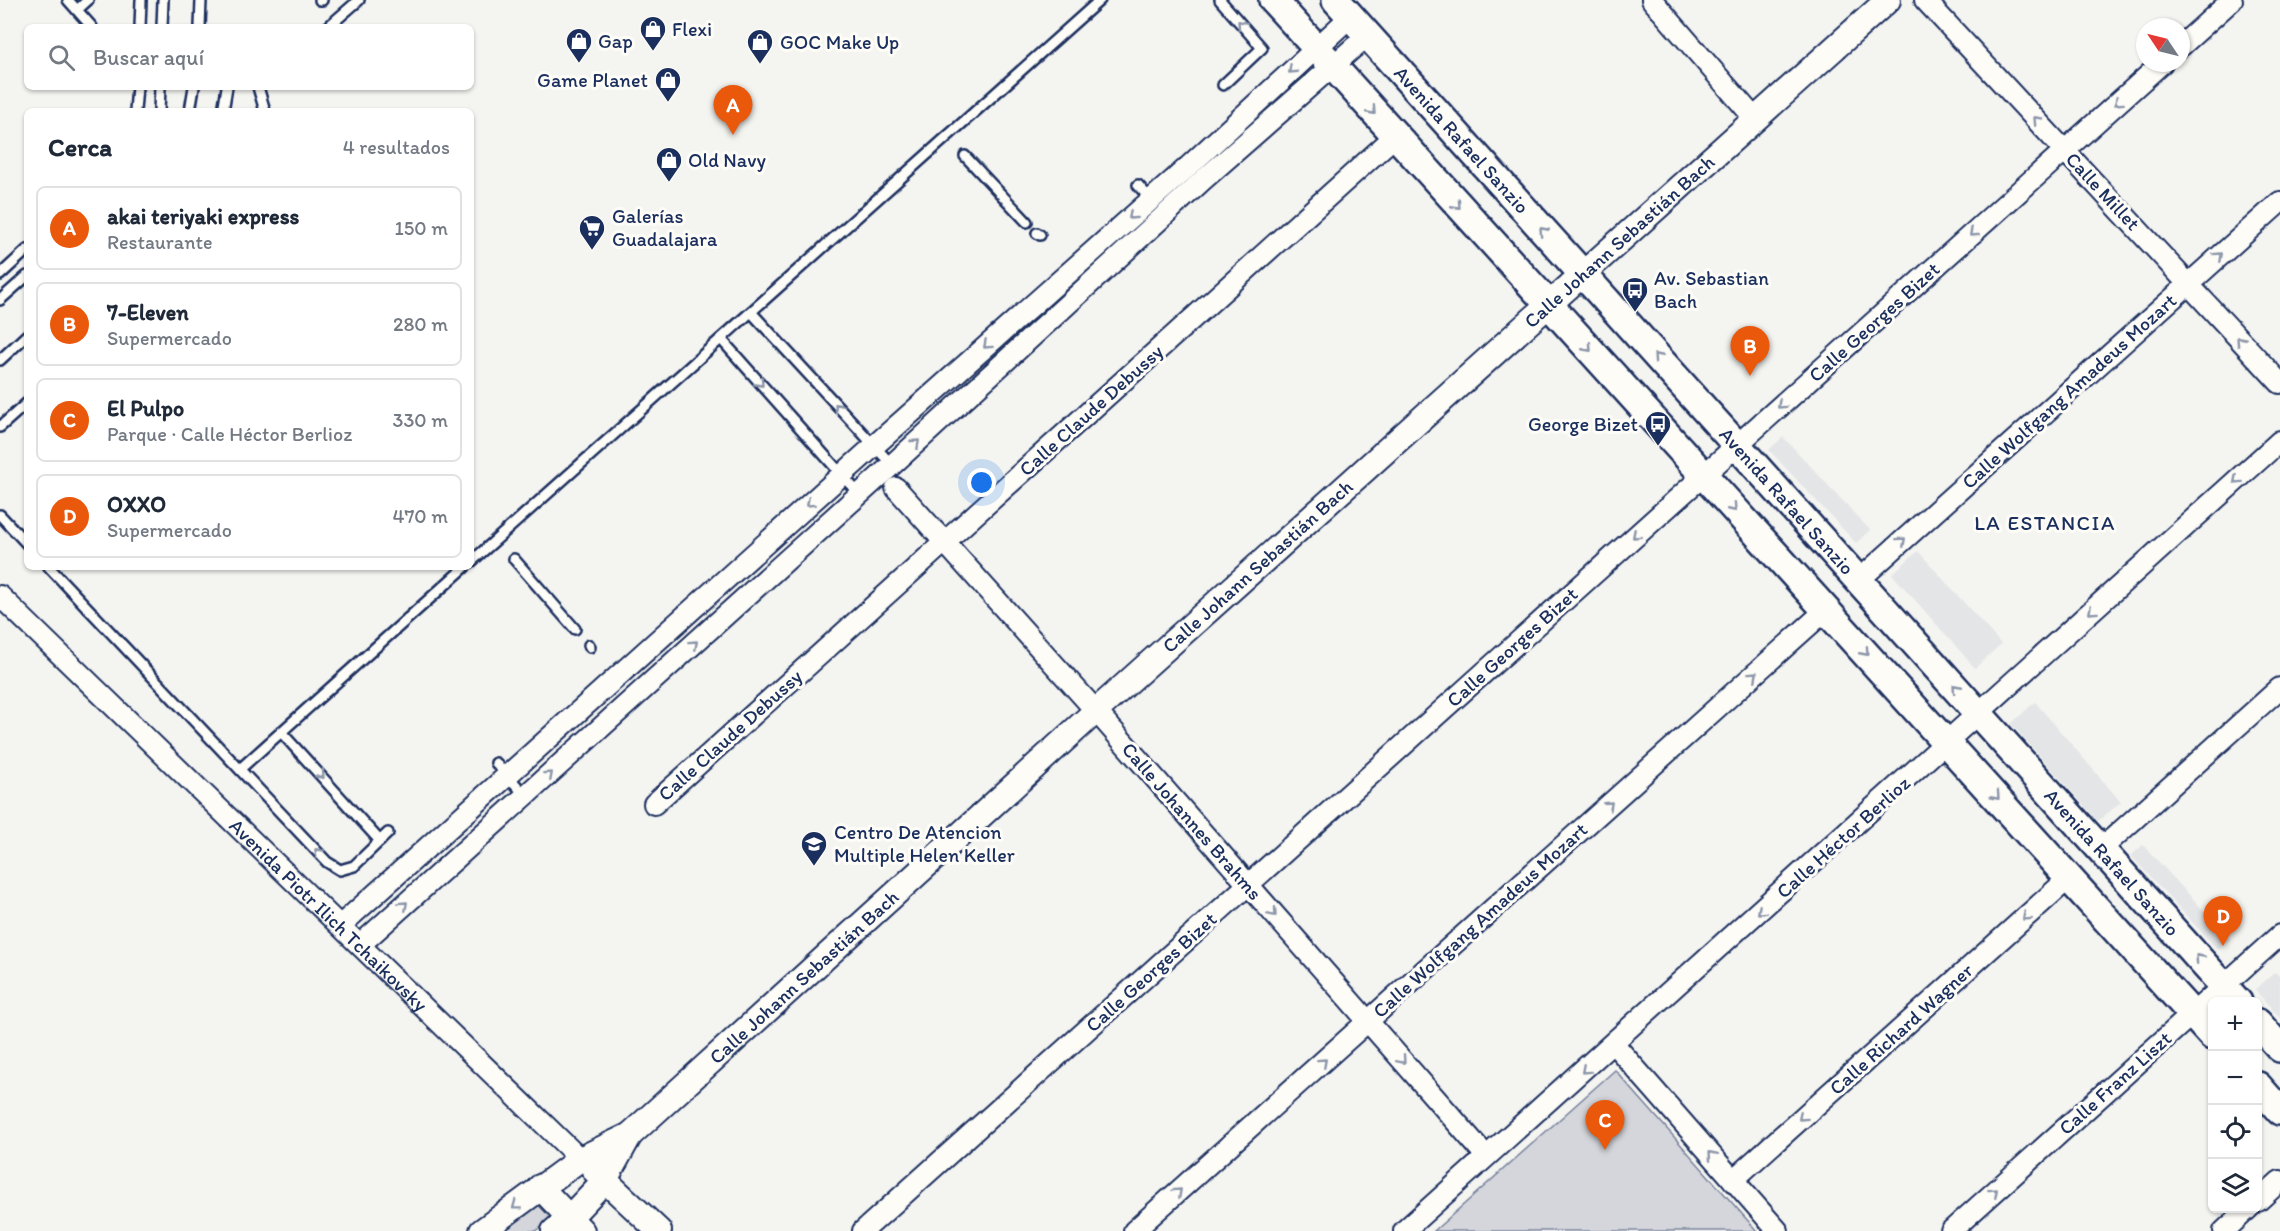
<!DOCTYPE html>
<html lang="es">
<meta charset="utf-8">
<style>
body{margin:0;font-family:Itim,sans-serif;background:#f2f2f3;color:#1f2937}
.controls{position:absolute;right:18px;bottom:18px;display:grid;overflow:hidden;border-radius:9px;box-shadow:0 2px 4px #0004}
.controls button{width:54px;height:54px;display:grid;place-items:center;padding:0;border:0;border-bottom:2px solid #e0e1e3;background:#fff;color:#1f2937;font:30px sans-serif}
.compass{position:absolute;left:2136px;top:18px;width:54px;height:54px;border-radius:50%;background:#fff;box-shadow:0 2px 4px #0004;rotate:305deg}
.you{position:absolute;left:982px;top:483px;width:21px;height:21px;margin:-15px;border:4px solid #fff;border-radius:50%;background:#1a73e8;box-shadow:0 0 0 9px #1a73e833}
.badge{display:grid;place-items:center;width:39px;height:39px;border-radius:50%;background:#ea580c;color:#fff;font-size:20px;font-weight:700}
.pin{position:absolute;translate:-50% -50px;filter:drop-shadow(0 2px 3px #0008)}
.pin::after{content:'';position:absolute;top:32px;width:21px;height:18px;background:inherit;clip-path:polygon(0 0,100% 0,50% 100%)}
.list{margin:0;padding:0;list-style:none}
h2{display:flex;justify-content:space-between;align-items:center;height:78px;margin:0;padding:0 24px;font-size:26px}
h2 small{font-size:20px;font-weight:400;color:#747a83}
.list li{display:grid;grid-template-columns:39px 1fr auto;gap:18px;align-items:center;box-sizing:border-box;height:84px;margin:0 12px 12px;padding:0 12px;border:2px solid #e0e1e3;border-radius:9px}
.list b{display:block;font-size:22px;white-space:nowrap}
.list p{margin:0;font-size:20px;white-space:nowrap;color:#747a83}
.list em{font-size:20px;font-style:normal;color:#747a83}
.icon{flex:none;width:33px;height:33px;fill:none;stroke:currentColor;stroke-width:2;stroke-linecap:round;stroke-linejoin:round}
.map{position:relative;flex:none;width:2280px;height:1231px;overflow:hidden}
.search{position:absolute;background:#fff;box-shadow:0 2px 4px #0004;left:24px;top:24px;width:450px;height:66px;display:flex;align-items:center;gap:15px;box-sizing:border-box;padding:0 21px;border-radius:9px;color:#747a83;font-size:22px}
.panel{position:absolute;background:#fff;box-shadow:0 2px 4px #0004;left:24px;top:108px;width:450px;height:462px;border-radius:9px}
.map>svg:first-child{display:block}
.built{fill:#e4e5e6}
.green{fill:#d4d6db;stroke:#78829c;stroke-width:1.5}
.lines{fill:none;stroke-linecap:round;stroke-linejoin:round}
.service-casing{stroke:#1b2f5e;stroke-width:14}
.minor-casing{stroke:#1b2f5e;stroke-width:24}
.tertiary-casing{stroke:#1b2f5e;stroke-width:28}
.secondary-casing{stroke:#1b2f5e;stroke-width:32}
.service{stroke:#fdfcf7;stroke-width:9}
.minor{stroke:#fdfcf7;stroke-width:20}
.tertiary{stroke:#fdfcf7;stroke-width:24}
.secondary{stroke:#fdfcf7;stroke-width:27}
.oneway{stroke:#8c96aa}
.labels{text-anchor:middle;stroke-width:6;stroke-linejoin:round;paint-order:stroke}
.poi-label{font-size:20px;fill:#1b2f5e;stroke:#fdfcf7;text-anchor:start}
.street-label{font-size:20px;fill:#1b2f5e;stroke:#fdfcf7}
.neighbourhood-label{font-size:21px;letter-spacing:1.5px;fill:#1b2f5e;stroke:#fdfcf7}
</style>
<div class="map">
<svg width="2280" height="1231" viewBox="0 0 2280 1231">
<rect width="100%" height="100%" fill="#f4f4f1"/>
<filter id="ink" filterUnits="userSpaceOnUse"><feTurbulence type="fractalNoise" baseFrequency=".0167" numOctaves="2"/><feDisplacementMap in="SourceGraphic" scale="12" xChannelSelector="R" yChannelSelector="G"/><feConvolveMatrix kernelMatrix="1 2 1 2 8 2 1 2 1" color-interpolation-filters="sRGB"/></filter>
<g filter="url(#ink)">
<!-- built -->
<g class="built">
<path d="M1783,437L1870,530L1856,543L1769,450Z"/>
<path d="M1918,551L2001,644L1975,668L1892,574Z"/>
<path d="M2035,702L2121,802L2098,821L2011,724Z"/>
<path d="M2143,845L2230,939L2218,950L2131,856Z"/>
<path d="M2275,972L2280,977V1018L2255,990Z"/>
</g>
<!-- green -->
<g class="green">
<path d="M1615,1070L1757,1231H1434Z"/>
<path d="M537,1197L555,1216L536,1231H496Z"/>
</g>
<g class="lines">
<!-- service casing -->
<g class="service-casing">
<g id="service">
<path d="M68,0L92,27"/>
<path d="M320,0H322"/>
<path d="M1220,0L1262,48L1223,85"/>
<path d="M77,10L88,0"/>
<path d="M140,27L141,0"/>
<path d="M162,27L163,0"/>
<path d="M200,27L201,0"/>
<path d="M328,27L359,0"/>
<path d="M258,87L265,111"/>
<path d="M135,111L137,87"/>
<path d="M159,111L160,87"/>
<path d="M190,111L194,87"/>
<path d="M223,111L227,87"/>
<path d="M965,156L1027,222"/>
<path d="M1138,185L1151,200"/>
<path d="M1037,233L1040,235"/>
<path d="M0,275L27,250"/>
<path d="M0,300L27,276"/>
<path d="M751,312L892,465"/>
<path d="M721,339L859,494"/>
<path d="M0,360L27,335"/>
<path d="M0,427L27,403"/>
<path d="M0,515L27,544"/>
<path d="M514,559L575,629"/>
<path d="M471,562L1100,0"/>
<path d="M49,567L327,862L340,870L354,866L388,833"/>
<path d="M589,645L590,647"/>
<path d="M281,732L380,841"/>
<path d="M496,763L526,796"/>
<path d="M240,769L465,567"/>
</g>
</g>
<!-- minor casing -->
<g class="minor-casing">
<g id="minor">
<path d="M1652,0L1755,119"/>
<path d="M1925,0L2280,383"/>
<path d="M2181,46L2232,0"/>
<path d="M896,488L1096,711L1486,1156"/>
<path d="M1859,580L2280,202"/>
<path id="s1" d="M0,596L580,1159"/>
<path d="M654,804L1395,136"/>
<path d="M2101,849L2280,688"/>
<path d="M341,925L874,446L1189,166L1350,17"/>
<path d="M361,944L892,465L1203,180L1368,35"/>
<path d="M1614,1044L1778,1231"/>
<path d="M1733,1180L2069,878"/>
<path d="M2258,1201L2280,1181"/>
<path d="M863,1231L2162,63"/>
<path d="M1134,1231L1826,610"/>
<path d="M1404,1231L2280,441"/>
<path d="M1951,1231L2280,935"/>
<path d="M2224,1231L2249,1208"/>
</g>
</g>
<!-- tertiary casing -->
<g class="tertiary-casing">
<g id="tertiary">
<path d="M594,1170L659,1231"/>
<path d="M540,1187L582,1231"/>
<path id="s2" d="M482,1231L580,1159L630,1135L1096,711L1888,0"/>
<path d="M554,1231L569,1218L605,1180L630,1135"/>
</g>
</g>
<!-- secondary casing -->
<g class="secondary-casing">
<g id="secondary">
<path d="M1273,0L2212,1036"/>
<path id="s3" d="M1336,0L2238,1002"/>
<path d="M2258,1023L2280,1048"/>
<path d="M2258,1086L2280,1111"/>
</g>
</g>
<!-- service -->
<use href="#service" class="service"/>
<!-- minor -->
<use href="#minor" class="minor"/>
<!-- tertiary -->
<use href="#tertiary" class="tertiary"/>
<!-- secondary -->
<use href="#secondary" class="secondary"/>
</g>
<!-- one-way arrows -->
<defs><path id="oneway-chevron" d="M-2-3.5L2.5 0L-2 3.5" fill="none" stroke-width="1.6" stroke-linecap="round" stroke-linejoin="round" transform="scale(1.5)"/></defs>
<g class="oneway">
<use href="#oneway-chevron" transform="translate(1241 24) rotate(-131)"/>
<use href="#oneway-chevron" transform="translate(1292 70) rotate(137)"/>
<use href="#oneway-chevron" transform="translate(2118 102) rotate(138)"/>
<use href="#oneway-chevron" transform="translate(1372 111) rotate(48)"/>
<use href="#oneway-chevron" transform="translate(2037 120) rotate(-133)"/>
<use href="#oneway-chevron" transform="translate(1457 205) rotate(48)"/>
<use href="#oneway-chevron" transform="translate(1132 216) rotate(138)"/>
<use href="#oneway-chevron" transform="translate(1543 231) rotate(-132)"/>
<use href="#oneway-chevron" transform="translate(1973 233) rotate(138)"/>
<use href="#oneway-chevron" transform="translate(2219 256) rotate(-42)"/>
<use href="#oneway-chevron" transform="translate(2240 340) rotate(-132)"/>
<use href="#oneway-chevron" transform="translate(987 345) rotate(138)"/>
<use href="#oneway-chevron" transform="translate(1588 348) rotate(48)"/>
<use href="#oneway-chevron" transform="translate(1657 357) rotate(-132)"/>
<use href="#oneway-chevron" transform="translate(760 383) rotate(48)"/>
<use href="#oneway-chevron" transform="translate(1781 405) rotate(138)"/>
<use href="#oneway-chevron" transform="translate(838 407) rotate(-132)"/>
<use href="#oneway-chevron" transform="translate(916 443) rotate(-42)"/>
<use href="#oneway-chevron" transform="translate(2237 480) rotate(138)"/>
<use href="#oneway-chevron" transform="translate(810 503) rotate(138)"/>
<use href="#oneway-chevron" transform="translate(1733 508) rotate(48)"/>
<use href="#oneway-chevron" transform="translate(1636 535) rotate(138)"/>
<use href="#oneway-chevron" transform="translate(1902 541) rotate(-42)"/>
<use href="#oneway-chevron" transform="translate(2092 611) rotate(138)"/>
<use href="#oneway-chevron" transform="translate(694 644) rotate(-42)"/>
<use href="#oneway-chevron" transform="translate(1865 652) rotate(48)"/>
<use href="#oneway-chevron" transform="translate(1754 675) rotate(-42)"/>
<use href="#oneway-chevron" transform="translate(1956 688) rotate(-132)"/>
<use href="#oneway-chevron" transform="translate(321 775) rotate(48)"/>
<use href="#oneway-chevron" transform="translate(549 775) rotate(-42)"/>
<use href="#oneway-chevron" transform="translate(1996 796) rotate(48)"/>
<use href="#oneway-chevron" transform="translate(1609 805) rotate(-42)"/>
<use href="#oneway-chevron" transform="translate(318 852) rotate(-133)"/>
<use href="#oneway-chevron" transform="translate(404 905) rotate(-42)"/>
<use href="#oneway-chevron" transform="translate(1761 911) rotate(138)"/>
<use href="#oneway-chevron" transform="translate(1273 913) rotate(49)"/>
<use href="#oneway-chevron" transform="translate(2026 917) rotate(138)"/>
<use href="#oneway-chevron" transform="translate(2199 958) rotate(-132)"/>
<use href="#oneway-chevron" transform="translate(1402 1060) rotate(49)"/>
<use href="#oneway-chevron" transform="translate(1323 1062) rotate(-42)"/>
<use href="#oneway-chevron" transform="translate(1585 1070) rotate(138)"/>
<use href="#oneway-chevron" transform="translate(1802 1117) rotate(138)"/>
<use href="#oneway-chevron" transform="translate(1712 1155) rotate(-131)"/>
<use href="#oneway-chevron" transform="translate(1178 1192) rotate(-42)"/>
<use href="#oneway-chevron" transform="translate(1994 1192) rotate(-42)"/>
<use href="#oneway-chevron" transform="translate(516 1206) rotate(143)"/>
</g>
</g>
<!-- icons -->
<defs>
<g id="shop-pin" transform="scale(1.35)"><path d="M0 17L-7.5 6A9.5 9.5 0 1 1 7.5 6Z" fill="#1b2f5e" stroke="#fdfcf7"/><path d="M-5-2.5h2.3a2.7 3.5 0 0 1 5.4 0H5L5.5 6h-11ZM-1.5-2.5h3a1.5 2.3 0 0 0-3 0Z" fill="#fff"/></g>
<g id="supermarket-pin" transform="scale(1.35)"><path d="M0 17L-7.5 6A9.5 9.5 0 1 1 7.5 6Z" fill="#1b2f5e" stroke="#fdfcf7"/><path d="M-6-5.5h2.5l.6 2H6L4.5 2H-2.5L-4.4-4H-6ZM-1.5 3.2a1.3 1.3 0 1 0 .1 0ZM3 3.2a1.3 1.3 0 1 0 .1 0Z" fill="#fff"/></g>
<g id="bus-pin" transform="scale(1.35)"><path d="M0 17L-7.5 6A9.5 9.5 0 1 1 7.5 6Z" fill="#1b2f5e" stroke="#fdfcf7"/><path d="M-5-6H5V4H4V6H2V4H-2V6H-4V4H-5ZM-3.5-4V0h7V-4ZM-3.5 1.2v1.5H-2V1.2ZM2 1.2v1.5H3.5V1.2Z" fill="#fff"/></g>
<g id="school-pin" transform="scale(1.35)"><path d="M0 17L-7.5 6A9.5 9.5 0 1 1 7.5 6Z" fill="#1b2f5e" stroke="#fdfcf7"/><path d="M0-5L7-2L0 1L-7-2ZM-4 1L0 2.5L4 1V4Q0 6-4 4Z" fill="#fff"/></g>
</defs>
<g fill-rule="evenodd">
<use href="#shop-pin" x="653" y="29"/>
<use href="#shop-pin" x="579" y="41"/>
<use href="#shop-pin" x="760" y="42"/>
<use href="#shop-pin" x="668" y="80"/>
<use href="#shop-pin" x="669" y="160"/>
<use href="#supermarket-pin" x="592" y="228"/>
<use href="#bus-pin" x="1635" y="290"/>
<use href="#bus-pin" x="1658" y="424"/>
<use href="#school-pin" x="814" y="844"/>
</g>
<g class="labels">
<!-- poi labels -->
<g class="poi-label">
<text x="672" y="36">Flexi</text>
<text x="598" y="48">Gap</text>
<text x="780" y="49">GOC Make Up</text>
<text x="648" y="87" text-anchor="end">Game Planet</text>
<text x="688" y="167">Old Navy</text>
<text x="612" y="223">Galerías<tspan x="612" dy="23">Guadalajara</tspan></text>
<text x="1654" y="285">Av. Sebastian<tspan x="1654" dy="23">Bach</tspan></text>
<text x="1638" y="431" text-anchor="end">George Bizet</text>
<text x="834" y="839">Centro De Atencion<tspan x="834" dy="23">Multiple Helen Keller</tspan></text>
</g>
<!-- street labels -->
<g class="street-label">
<text dy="7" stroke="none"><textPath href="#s3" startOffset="188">Avenida Rafael Sanzio</textPath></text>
<text transform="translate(2103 191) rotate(47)" y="7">Calle Millet</text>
<text dy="7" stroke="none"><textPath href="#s2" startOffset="1510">Calle Johann Sebastián Bach</textPath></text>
<text transform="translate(1874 322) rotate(-42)" y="7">Calle Georges Bizet</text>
<text transform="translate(2069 391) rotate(-42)" y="7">Calle Wolfgang Amadeus Mozart</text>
<text transform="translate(1091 410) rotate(-42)" y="7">Calle Claude Debussy</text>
<text dy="7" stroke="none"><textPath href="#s3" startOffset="674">Avenida Rafael Sanzio</textPath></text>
<text dy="7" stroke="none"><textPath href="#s2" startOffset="1024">Calle Johann Sebastián Bach</textPath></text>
<text transform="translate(1512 647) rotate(-42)" y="7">Calle Georges Bizet</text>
<text transform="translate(730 735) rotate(-42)" y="7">Calle Claude Debussy</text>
<text transform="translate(1192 821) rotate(49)" y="7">Calle Johannes Brahms</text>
<text transform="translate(1843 837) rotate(-42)" y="7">Calle Héctor Berlioz</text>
<text dy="7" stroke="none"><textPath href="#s3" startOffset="1160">Avenida Rafael Sanzio</textPath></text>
<text dy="7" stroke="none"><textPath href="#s1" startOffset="458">Avenida Piotr Ilich Tchaikovsky</textPath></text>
<text transform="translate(1480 920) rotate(-42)" y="7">Calle Wolfgang Amadeus Mozart</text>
<text transform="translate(1151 972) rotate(-42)" y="7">Calle Georges Bizet</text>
<text dy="7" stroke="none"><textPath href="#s2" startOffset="412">Calle Johann Sebastián Bach</textPath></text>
<text transform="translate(1901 1029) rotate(-42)" y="7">Calle Richard Wagner</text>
<text transform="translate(2115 1083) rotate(-42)" y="7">Calle Franz Liszt</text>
</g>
<!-- neighbourhood labels -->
<g class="neighbourhood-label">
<text x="2045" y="530">LA ESTANCIA</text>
</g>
</g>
</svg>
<div class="controls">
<button>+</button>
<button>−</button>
<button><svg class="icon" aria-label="locate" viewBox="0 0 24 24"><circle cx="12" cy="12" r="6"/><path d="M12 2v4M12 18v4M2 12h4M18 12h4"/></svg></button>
<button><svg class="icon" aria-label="layers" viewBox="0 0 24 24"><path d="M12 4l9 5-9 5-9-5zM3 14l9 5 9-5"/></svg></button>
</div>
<svg class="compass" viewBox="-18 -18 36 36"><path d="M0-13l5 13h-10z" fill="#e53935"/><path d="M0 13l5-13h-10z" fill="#747a83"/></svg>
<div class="you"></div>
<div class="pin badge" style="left:733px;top:135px">A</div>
<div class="pin badge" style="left:1750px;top:376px">B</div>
<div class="pin badge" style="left:1605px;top:1150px">C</div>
<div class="pin badge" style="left:2223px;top:946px">D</div>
<div class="search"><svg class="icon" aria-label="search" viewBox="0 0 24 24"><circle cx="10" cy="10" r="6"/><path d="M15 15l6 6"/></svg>Buscar aquí</div>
<section class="panel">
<h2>Cerca<small>4 resultados</small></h2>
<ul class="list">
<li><span class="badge">A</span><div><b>akai teriyaki express</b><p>Restaurante</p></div><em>150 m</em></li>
<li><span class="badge">B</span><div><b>7-Eleven</b><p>Supermercado</p></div><em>280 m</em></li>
<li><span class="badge">C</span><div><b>El Pulpo</b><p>Parque · Calle Héctor Berlioz</p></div><em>330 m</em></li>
<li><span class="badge">D</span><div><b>OXXO</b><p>Supermercado</p></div><em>470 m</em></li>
</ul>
</section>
</div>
